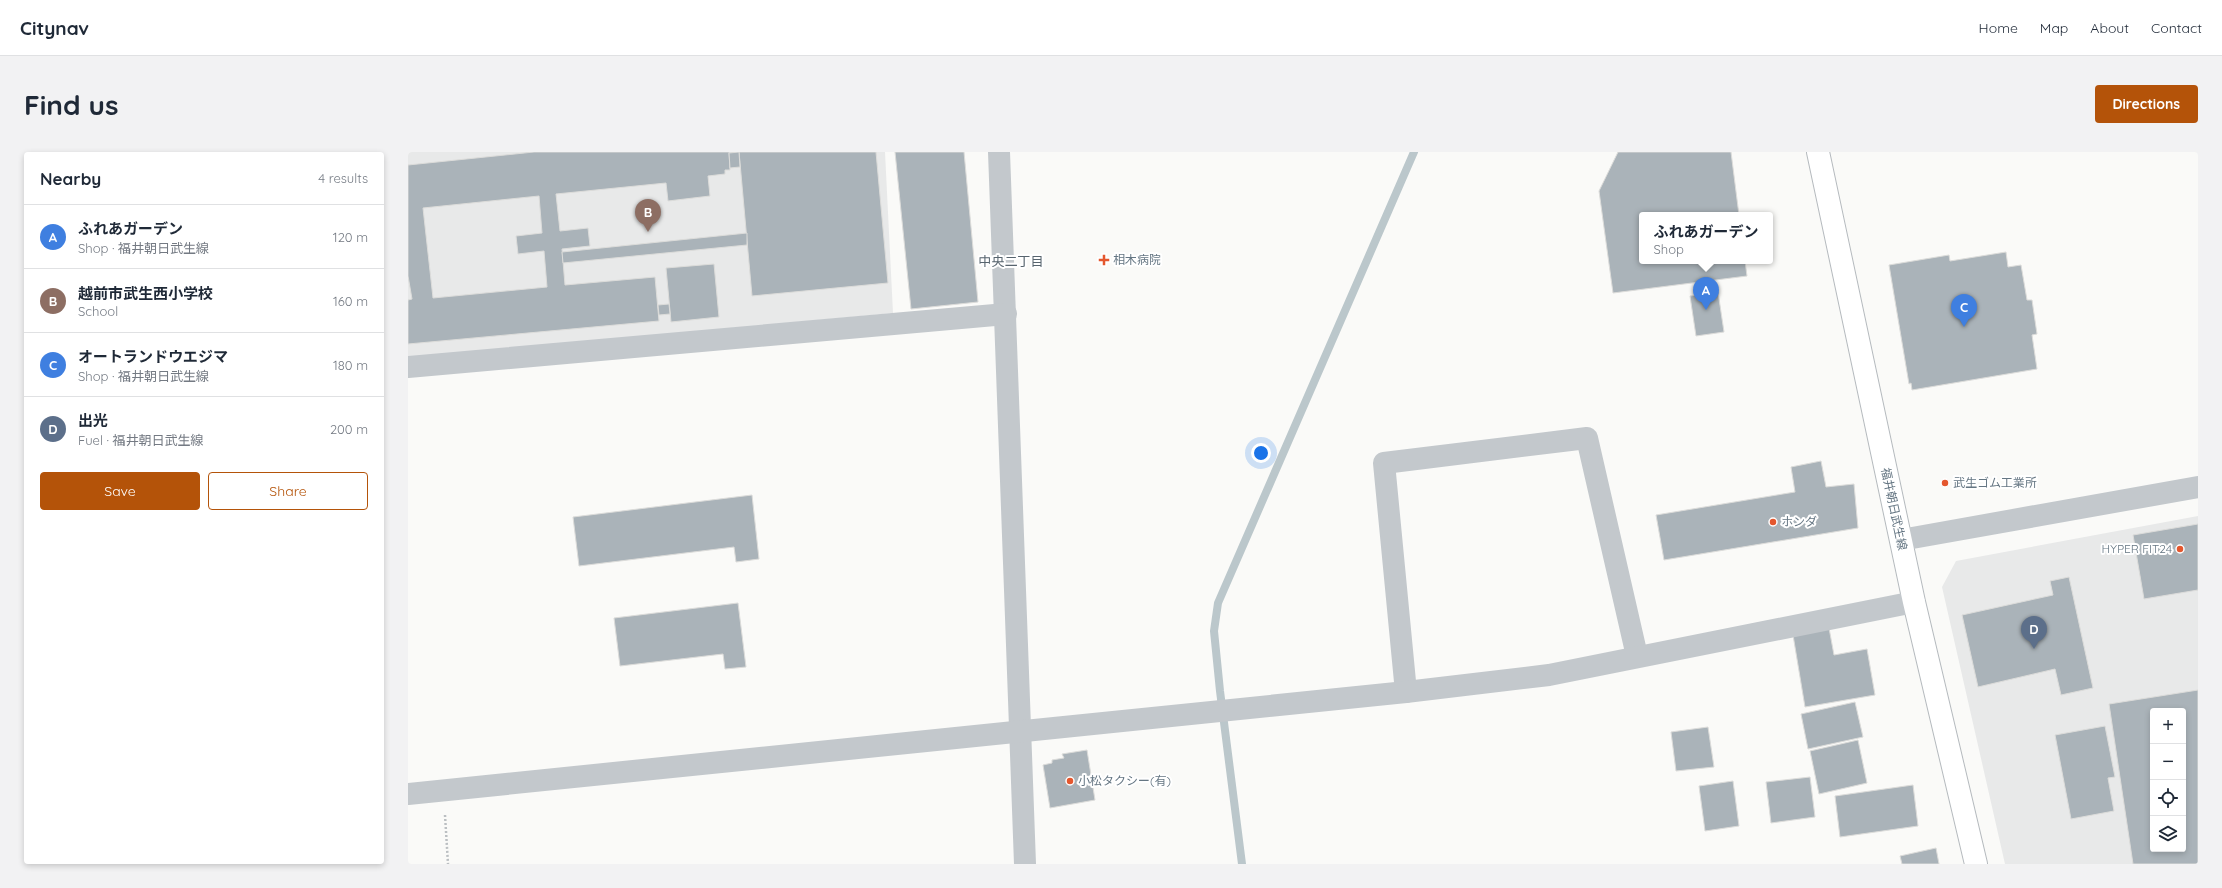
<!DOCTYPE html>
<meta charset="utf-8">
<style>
body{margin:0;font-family:Quicksand,"Noto Sans JP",sans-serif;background:#f2f2f3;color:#1f2937}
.controls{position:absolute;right:12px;bottom:12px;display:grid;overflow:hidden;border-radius:4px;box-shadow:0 2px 6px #0003}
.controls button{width:36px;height:36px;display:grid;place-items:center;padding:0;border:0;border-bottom:1px solid #e0e1e3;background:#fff;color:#1f2937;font:20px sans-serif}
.you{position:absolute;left:853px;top:301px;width:14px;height:14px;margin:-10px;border:3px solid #fff;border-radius:50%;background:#1a73e8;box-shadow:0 0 0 6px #1a73e833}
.badge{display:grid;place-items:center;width:26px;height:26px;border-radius:50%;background:#b45309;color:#fff;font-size:13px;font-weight:700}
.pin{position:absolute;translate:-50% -33px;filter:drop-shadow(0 1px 2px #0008)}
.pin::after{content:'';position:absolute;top:21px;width:14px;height:12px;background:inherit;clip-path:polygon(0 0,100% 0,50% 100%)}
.popup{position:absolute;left:1231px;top:60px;width:134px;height:52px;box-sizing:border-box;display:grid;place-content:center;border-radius:4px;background:#fff;filter:drop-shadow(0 1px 3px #0005);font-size:13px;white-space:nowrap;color:#747a83}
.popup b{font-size:15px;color:#1f2937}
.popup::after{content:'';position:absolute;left:50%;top:100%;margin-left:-8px;border:8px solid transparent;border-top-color:#fff}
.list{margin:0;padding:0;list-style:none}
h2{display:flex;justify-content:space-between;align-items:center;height:52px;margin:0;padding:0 16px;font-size:17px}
h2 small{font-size:13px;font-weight:400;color:#747a83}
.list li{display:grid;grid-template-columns:26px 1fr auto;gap:12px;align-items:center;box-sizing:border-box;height:64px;padding:0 16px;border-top:1px solid #e0e1e3}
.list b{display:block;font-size:15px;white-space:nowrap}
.list p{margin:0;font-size:13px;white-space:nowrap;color:#747a83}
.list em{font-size:13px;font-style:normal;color:#747a83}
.actions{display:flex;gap:8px;padding:12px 16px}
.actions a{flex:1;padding:9px 0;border:1px solid #b45309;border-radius:4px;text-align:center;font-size:14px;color:#b45309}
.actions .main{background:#b45309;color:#fff}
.icon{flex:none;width:22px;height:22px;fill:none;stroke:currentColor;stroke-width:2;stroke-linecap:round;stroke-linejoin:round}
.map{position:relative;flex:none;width:1790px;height:712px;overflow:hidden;border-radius:4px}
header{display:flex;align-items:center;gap:24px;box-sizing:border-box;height:56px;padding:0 20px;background:#fff;border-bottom:1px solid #e0e1e3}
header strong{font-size:19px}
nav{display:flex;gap:22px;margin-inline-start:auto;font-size:14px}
.intro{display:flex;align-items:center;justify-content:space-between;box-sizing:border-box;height:96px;padding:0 24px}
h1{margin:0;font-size:28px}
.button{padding:10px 18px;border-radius:4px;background:#b45309;color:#fff;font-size:14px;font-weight:700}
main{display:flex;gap:24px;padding:0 24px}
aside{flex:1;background:#fff;border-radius:4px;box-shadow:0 2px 6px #0003}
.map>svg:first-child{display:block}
.built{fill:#e8e9e9;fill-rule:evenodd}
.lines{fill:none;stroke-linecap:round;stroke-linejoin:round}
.stream{stroke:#bbc7cb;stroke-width:8}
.building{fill:#aab3b9;stroke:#dcdcda;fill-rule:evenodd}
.primary-casing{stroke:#b5babe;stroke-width:24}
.path{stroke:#bbbfc2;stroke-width:2.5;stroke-dasharray:2 2;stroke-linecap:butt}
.street{stroke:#c3c8cc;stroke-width:22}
.primary{stroke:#fff;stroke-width:22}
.poi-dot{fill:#e4572e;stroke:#fff;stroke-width:1.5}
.labels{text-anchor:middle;stroke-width:4;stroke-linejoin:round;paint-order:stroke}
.poi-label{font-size:12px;fill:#657683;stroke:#fff;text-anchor:start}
.street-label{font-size:12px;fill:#657683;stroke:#fff}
.neighbourhood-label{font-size:13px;fill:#57646e;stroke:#fff}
</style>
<header>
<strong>Citynav</strong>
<nav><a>Home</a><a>Map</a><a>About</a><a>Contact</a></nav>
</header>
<div class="intro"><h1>Find us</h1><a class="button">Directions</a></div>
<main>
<aside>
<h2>Nearby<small>4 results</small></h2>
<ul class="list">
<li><span class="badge" style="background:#3f7fe0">A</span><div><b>ふれあガーデン</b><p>Shop · 福井朝日武生線</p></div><em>120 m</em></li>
<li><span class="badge" style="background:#8d6e63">B</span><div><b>越前市武生西小学校</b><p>School</p></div><em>160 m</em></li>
<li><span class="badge" style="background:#3f7fe0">C</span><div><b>オートランドウエジマ</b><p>Shop · 福井朝日武生線</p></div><em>180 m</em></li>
<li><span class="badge" style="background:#5c6f8a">D</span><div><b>出光</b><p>Fuel · 福井朝日武生線</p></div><em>200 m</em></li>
</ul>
<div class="actions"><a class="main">Save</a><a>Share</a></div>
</aside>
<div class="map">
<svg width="1790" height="712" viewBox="0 0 1790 712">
<rect width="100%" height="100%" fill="#fafaf8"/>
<!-- built -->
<g class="built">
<path d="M0,0H477L485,161L0,206Z"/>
<path d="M1790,364V712H1597L1534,435L1548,409ZM1745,559H1775V697H1745Z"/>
</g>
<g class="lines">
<!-- stream -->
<path class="stream" d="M834,712L812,539L806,479L810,451L1006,0"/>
</g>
<!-- building -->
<g class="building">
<path d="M126,0H321L322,18H317V22L300,24L302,44L260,49L258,31L148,42L152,79L180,76L182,94L154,97L157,133L247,125L251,169L0,192V148L4,147L0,124V13ZM131,44L134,81L108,84L110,102L136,99L139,135L25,146L15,56Z"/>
<path d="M331,0H468L480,131L344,144Z"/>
<path d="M331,0L332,15L322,16L321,1Z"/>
<path d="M487,0H556L570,150L503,157Z"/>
<path d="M1210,0H1323L1331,63H1234V109H1337L1339,124L1205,141L1191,39Z"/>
<path d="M339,81V93L155,111L154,100Z"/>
<path d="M1598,100L1600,115L1613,113L1619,148H1624L1629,182L1624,183L1629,217L1504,238L1503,231L1501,232L1481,113L1541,103L1542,109Z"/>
<path d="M306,112L311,165L263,170L258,116Z"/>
<path d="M1310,140L1316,180L1288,184L1282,144Z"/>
<path d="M261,152L262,162L251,163L250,153Z"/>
<path d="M1413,309L1418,335L1446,332L1450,376L1256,408L1248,363L1387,340L1383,315Z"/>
<path d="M344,343L351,407L328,410L326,395L171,414L165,365Z"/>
<path d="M1790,372V438L1736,447L1725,383Z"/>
<path d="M1661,425L1685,536L1653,543L1647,517L1570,535L1554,463L1645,443L1642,429Z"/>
<path d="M330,451L338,515L317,517L315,502L212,514L206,466Z"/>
<path d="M1421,476L1426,503L1459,497L1467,543L1397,555L1385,483Z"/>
<path d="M1790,538V712H1725L1701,552ZM1745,559H1775V697H1745Z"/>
<path d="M1447,550L1455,585L1400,597L1393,562Z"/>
<path d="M1697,574L1707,625L1700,626L1706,659L1663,667L1647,583Z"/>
<path d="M1300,575L1306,615L1268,619L1263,580Z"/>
<path d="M1450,588L1459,631L1411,642L1402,599Z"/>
<path d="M679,598L687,648L642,656L635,613L644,611V608L656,606L654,602Z"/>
<path d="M1402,625L1407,665L1363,671L1358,630Z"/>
<path d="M1325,629L1331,674L1297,679L1291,634Z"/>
<path d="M1505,633L1510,674L1432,685L1427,644Z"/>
<path d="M1528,696L1531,712H1494L1492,704Z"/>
</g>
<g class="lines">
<!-- primary casing -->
<g class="primary-casing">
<path id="primary" d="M1410,0L1506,450L1568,712"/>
</g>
<!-- path -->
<path class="path" d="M37,663L40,712"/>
<!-- street -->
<g class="street">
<path d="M591,0L617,712"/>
<path d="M0,215L598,162"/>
<path d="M1493,388L1790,335"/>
<path d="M998,540L976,311L1179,286L1229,504"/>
<path d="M0,642L998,540L1141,523L1506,450"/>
</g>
<!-- primary -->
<use href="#primary" class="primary"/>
</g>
<!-- markers -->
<g class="poi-dot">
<path d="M694 102h4v4h4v4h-4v4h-4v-4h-4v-4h4z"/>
<circle cx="1537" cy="331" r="4"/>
<circle cx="1365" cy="370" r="4"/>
<circle cx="1772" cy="397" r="4"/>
<circle cx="662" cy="629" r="4"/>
</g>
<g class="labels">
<!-- poi labels -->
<g class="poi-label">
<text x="705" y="112">相木病院</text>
<text x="1545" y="335">武生ゴム工業所</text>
<text x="1373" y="374">ホンダ</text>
<text x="1764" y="401" text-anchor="end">HYPER FIT24</text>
<text x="670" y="633">小松タクシー(有)</text>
</g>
<!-- street labels -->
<g class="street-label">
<text transform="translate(1486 357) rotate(78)" y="4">福井朝日武生線</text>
</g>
<!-- neighbourhood labels -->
<g class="neighbourhood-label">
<text x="603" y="114">中央二丁目</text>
</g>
</g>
</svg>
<div class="controls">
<button>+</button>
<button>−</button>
<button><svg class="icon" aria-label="locate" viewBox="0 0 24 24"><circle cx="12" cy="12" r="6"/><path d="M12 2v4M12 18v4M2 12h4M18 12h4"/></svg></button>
<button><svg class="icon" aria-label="layers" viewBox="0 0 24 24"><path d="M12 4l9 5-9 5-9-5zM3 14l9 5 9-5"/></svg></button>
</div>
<div class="you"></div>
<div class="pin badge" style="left:1298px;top:158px;background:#3f7fe0">A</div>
<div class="popup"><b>ふれあガーデン</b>Shop</div>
<div class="pin badge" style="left:240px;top:80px;background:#8d6e63">B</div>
<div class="pin badge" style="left:1556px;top:175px;background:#3f7fe0">C</div>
<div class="pin badge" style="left:1626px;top:497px;background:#5c6f8a">D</div>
</div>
</main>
